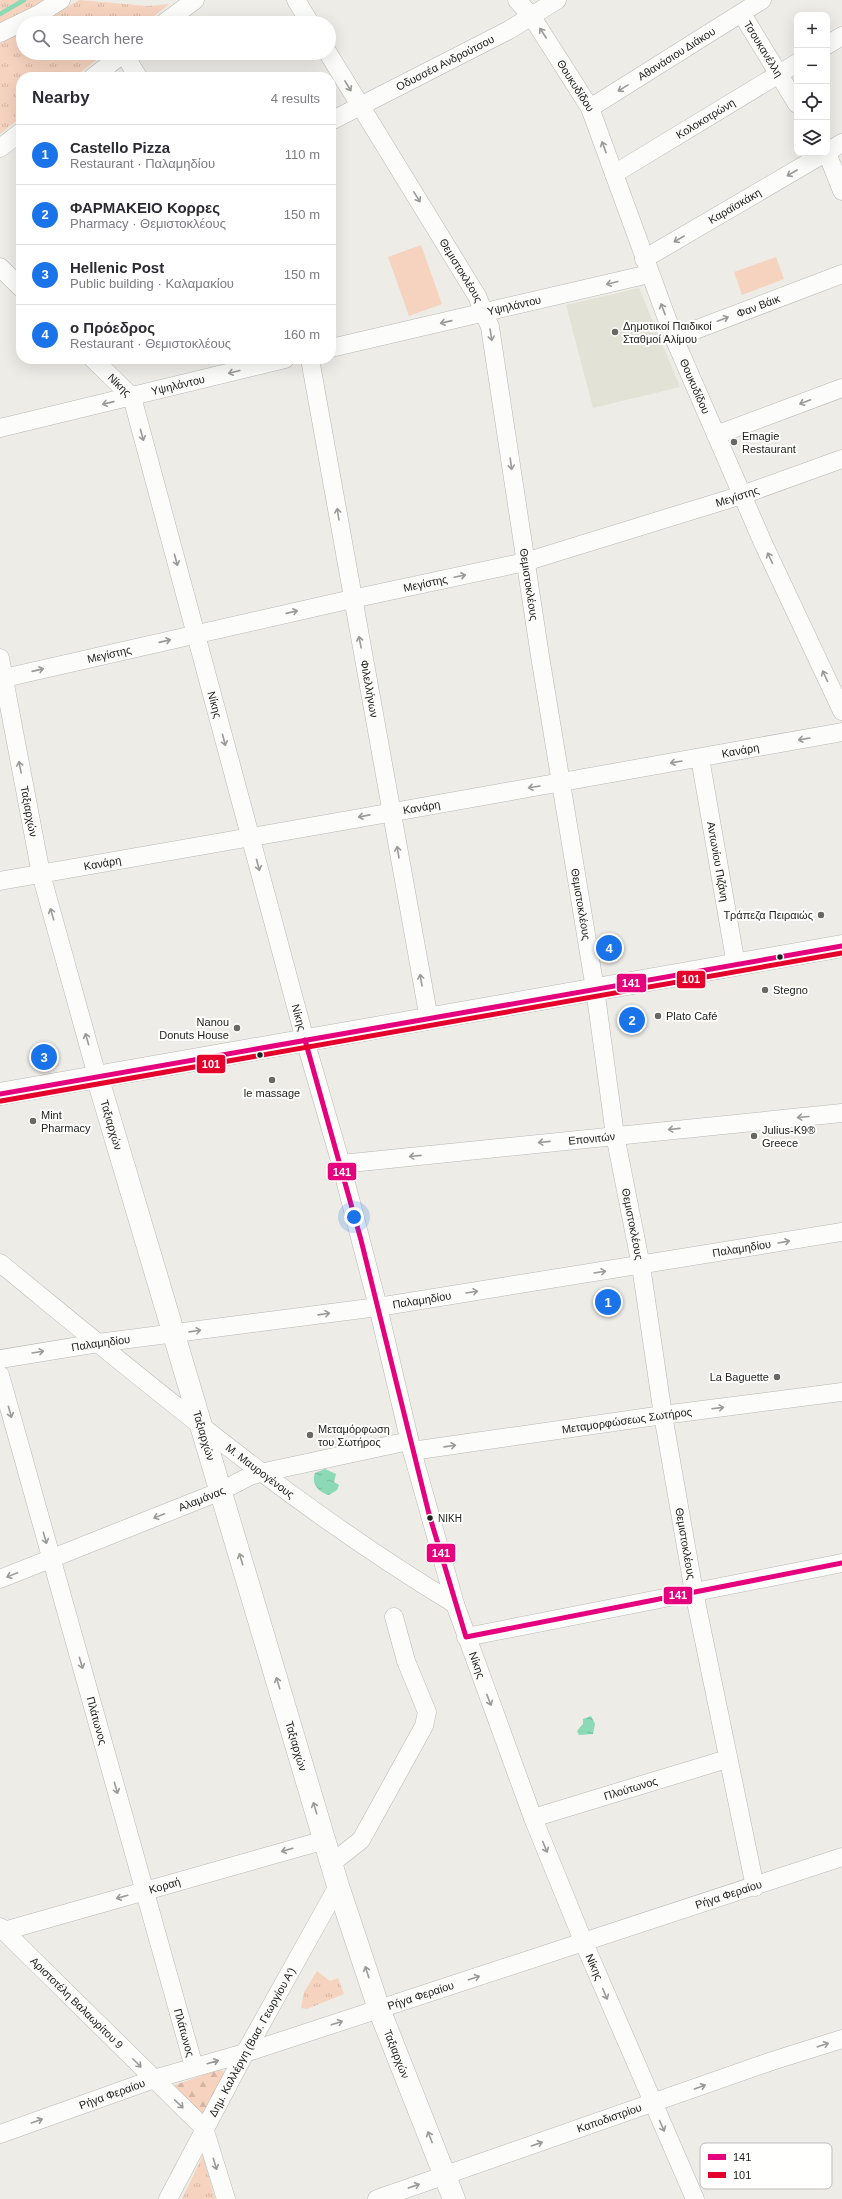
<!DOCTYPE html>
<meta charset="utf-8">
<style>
body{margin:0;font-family:Arial,sans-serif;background:#f7f7f7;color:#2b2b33}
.controls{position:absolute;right:12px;top:12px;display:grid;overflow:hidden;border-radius:8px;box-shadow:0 4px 16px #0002}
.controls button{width:36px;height:36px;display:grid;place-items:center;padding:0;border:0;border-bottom:1px solid #e1e1e2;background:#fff;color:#2b2b33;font:20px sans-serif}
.you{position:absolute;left:354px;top:1217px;width:14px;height:14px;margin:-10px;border:3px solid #fff;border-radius:50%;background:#1a73e8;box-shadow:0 0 0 6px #1a73e833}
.badge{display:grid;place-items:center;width:26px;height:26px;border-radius:50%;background:#1a73e8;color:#fff;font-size:13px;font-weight:700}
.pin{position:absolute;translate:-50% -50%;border:2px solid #fff;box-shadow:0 1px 4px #0006}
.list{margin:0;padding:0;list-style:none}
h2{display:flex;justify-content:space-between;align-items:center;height:52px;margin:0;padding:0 16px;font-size:17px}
h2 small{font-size:13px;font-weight:400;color:#7c7c81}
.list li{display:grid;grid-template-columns:26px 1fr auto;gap:12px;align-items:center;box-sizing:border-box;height:60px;padding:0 16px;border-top:1px solid #e1e1e2}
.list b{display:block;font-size:15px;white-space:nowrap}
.list p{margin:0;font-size:13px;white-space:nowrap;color:#7c7c81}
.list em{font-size:13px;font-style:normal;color:#7c7c81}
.icon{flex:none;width:22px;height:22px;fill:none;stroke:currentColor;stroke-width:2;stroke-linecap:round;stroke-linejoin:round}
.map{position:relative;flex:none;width:842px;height:2199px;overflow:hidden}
.search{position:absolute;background:#fff;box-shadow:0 4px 16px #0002;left:16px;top:16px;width:320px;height:44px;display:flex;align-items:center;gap:10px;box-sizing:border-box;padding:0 14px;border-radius:22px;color:#7c7c81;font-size:15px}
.panel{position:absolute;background:#fff;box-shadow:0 4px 16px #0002;left:16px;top:72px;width:320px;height:292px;border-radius:16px}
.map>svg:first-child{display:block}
.built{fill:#e2e2d6}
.grass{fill:url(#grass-tufts)}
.forest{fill:url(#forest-firs)}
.pitch{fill:#f6d3bf}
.water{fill:url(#water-ripples)}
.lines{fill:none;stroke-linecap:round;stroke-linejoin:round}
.stream{stroke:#8cd9b6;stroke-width:4.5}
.street-casing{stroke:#b8b8b4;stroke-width:19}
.secondary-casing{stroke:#b8b8b4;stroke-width:23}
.street{stroke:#fcfcfb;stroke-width:18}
.secondary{stroke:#fcfcfb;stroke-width:22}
.bus-1-casing{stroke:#fffffe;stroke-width:8}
.bus-2-casing{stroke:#fffffe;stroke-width:8}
.bus-1{stroke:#e5007d;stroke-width:5}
.bus-2{stroke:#e4002b;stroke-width:5}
.oneway{stroke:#9a9a98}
.poi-dot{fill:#696964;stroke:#fffffe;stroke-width:1.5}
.bus-dot{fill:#22221e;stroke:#fffffe;stroke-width:1.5}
.labels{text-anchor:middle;stroke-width:4;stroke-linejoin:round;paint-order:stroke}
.bus-label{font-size:10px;fill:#22221e;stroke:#fffffe;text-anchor:start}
.street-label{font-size:11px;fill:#22221e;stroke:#fffffe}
.poi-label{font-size:11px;fill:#22221e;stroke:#fffffe;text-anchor:start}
.key{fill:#fffffe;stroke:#bdbdbb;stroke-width:1}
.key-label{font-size:11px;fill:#22221e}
.line-badge{stroke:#fffffe;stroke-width:1.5}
.badge-label{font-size:11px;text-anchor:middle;font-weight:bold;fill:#fff}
</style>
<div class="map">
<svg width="842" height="2199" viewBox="0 0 842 2199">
<defs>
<pattern id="grass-tufts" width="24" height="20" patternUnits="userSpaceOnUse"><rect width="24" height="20" fill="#f6d3bf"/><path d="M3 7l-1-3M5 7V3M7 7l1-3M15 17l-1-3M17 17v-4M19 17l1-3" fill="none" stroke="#d3b5a4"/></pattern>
<pattern id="forest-firs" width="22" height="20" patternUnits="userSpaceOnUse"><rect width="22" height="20" fill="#f6d3bf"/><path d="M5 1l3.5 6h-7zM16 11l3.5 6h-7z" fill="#d3b5a4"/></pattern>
<pattern id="water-ripples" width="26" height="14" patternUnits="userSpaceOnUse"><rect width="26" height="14" fill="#8cd9b6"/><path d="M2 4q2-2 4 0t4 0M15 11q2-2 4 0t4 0" fill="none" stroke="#78ba9c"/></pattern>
</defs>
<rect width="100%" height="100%" fill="#edece7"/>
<!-- built -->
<path class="built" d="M639,288L680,387L593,408L566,305Z"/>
<!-- grass -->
<g class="grass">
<path d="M0,0H53L0,27Z"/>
<path d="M79,0L148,6L169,4L146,23H40Z"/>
<path d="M23,32V53H106L74,77H21V117L0,134V43Z"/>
<path d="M317,1971L330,1981L338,1978L344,1994L307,2009L301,2008L304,1992Z"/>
<path d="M203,2155L215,2199H182Z"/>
</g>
<!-- forest -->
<path class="forest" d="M218,2070L223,2071L224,2075L204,2112L198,2116L172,2086Z"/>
<!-- pitch -->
<g class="pitch">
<path d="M421,245L442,304L409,316L388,257Z"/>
<path d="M776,257L784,279L742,295L734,272Z"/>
</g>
<!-- water -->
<g class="water">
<path d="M325,1469L336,1474L334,1482L339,1485L337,1490L329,1495C318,1492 311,1484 315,1473Z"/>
<path d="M591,1716L595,1724L593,1734L579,1735L577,1731L583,1724V1719Z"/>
</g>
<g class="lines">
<!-- stream -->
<path class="stream" d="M0,14L24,0"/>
<!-- street casing -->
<g class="street-casing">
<g id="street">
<path d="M296,0L310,23"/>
<path id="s1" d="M517,0L532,17L590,108L674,338L763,543L842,711"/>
<path id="s2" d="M742,14L797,104"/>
<path d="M164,23L195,0"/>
<path d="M0,33L39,14L61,0"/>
<path d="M827,45L842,36"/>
<path id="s3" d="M328,53L477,296L490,327L540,656L595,989L615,1135L641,1266L663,1415L694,1592L755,1887"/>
<path d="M124,54L138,77"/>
<path d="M93,77L124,53"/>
<path id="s4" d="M590,108L762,0"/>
<path id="s5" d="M331,121L509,30L557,0"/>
<path d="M0,148L21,132"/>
<path d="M827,152L842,143"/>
<path d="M827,153L842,191"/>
<path id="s6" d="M614,174L797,63"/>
<path id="s7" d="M644,259L825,153"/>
<path d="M0,267L21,288"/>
<path id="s8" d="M674,338L842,274"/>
<path id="s9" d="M331,348L649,274"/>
<path id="s10" d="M93,359L132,397L305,1040L341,1164L378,1307L412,1451L455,1604L533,1818L584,1943L695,2199"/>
<path id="s11" d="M310,359L429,1019"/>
<path id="s12" d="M0,428L285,359"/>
<path d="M716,435L842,388"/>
<path id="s13" d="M0,658L41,874L97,1076"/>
<path id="s14" d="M0,679L352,599L525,562L742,495L842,459"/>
<path id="s15" d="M700,758L736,965"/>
<path id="s16" d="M0,881C281,832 561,783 842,732"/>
<path id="s17" d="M341,1164L842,1113"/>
<path id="s18" d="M0,1263C147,1383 292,1506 455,1604"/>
<path id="s19" d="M0,1359L98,1343L378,1307L842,1232"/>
<path id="s20" d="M0,1375L194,2067"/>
<path id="s21" d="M412,1451L663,1415L842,1392"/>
<path id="s22" d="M0,1579L221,1491L250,1476L260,1473L409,1441"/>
<path d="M466,1637L842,1563"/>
<path id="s23" d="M533,1818L727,1759"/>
<path d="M332,1863L361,1840L424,1726L427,1712L406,1661L394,1617"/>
<path id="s24" d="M0,1927L204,2128L226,2199"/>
<path id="s25" d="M4,1931L325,1840"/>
<path id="s26" d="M0,2134L154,2079L245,2053L842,1857"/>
<path id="s27" d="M168,2199L245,2053L338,1886"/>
<path id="s28" d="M377,2199L772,2061L842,2039"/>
</g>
</g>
<!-- secondary casing -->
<g class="secondary-casing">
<g id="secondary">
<path id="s29" d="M97,1076L338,1886L379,2009L454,2199"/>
<path d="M0,1094L842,946"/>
</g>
</g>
<!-- street -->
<use href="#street" class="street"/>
<!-- secondary -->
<use href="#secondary" class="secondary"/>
<!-- bus-1 casing -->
<g class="bus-1-casing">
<g id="bus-1">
<path d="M305,1040L361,1240L429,1514L466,1637L842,1563"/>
<path d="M0,1094L842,946"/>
</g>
</g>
<!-- bus-2 casing -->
<g class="bus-2-casing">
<path id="bus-2" d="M1,1101L842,953"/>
</g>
<!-- bus-1 -->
<use href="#bus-1" class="bus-1"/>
<!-- bus-2 -->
<use href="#bus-2" class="bus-2"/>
</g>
<!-- one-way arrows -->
<defs><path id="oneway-shaft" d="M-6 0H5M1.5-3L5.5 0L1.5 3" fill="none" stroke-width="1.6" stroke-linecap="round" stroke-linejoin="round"/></defs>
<g class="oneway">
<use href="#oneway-shaft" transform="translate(543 33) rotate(-123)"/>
<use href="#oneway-shaft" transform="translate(348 86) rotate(59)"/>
<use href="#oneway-shaft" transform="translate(623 88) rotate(148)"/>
<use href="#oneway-shaft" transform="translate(604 147) rotate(-110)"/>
<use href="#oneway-shaft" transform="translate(792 173) rotate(150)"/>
<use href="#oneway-shaft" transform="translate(417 197) rotate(58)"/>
<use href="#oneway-shaft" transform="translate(679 239) rotate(150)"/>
<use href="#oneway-shaft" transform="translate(612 283) rotate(166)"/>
<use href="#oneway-shaft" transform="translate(663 309) rotate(-111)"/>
<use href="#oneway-shaft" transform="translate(723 319) rotate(-21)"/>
<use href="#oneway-shaft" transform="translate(446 322) rotate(167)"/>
<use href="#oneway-shaft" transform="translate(491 335) rotate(81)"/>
<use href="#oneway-shaft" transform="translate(234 372) rotate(166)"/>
<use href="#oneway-shaft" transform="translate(805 402) rotate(159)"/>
<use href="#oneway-shaft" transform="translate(108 403) rotate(167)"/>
<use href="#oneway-shaft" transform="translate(142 435) rotate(75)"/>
<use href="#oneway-shaft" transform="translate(511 464) rotate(82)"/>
<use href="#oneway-shaft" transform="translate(338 514) rotate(-99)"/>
<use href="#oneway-shaft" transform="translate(770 558) rotate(-115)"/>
<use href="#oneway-shaft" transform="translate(176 560) rotate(75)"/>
<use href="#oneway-shaft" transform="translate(460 576) rotate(-12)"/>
<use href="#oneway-shaft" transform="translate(292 612) rotate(-13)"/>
<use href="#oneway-shaft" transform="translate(165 641) rotate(-13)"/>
<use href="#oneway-shaft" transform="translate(360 642) rotate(-101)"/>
<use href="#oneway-shaft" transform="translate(38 670) rotate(-13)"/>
<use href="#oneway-shaft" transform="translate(825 676) rotate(-115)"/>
<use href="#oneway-shaft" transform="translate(804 739) rotate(170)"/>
<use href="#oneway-shaft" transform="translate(224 740) rotate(75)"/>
<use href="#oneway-shaft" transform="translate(676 762) rotate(170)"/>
<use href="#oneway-shaft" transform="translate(20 767) rotate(-101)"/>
<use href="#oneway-shaft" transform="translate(534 787) rotate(171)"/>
<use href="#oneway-shaft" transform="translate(364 816) rotate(169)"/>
<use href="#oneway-shaft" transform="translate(398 852) rotate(-100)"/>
<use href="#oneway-shaft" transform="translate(258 865) rotate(75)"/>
<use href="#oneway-shaft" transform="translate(52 914) rotate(-106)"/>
<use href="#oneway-shaft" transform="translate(421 980) rotate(-100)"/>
<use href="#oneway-shaft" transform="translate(87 1039) rotate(-106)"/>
<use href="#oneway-shaft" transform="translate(803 1117) rotate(175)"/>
<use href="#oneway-shaft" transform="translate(674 1129) rotate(174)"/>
<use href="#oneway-shaft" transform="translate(544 1142) rotate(174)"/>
<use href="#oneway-shaft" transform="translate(415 1156) rotate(174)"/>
<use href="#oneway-shaft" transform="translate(784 1242) rotate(-10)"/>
<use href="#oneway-shaft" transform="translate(600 1272) rotate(-9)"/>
<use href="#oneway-shaft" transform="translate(472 1292) rotate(-9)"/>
<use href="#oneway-shaft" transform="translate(324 1314) rotate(-8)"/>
<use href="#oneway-shaft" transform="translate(195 1331) rotate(-8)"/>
<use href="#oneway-shaft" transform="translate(38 1352) rotate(-9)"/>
<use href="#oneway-shaft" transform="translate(718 1408) rotate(-7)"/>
<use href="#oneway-shaft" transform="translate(10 1412) rotate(74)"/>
<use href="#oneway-shaft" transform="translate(450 1446) rotate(-8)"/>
<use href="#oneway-shaft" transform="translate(159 1516) rotate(158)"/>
<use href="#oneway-shaft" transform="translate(45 1538) rotate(74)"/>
<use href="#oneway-shaft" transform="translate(241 1559) rotate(-107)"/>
<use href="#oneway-shaft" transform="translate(12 1575) rotate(158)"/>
<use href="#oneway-shaft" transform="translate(81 1663) rotate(74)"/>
<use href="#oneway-shaft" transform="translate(278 1683) rotate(-107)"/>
<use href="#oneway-shaft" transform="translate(489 1700) rotate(69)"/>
<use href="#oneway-shaft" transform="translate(116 1788) rotate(74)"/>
<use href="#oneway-shaft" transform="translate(315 1808) rotate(-107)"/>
<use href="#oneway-shaft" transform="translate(545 1847) rotate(68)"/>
<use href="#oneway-shaft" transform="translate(287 1850) rotate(164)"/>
<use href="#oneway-shaft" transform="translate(122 1897) rotate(164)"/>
<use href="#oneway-shaft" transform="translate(367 1972) rotate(-108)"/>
<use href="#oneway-shaft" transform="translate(474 1978) rotate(-18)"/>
<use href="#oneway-shaft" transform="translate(605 1994) rotate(67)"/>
<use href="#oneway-shaft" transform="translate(337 2023) rotate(-18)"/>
<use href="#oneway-shaft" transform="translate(823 2045) rotate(-18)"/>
<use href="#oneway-shaft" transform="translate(213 2062) rotate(-16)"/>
<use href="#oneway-shaft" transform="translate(137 2063) rotate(45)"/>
<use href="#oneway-shaft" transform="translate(700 2087) rotate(-20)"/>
<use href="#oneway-shaft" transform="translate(179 2104) rotate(44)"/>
<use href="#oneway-shaft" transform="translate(37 2121) rotate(-20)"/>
<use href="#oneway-shaft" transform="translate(662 2126) rotate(66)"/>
<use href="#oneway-shaft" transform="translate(430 2137) rotate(-111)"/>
<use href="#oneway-shaft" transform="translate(537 2144) rotate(-19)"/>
<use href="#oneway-shaft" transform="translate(215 2164) rotate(73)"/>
<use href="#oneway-shaft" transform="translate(414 2186) rotate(-19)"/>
</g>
<!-- markers -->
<g class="poi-dot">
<circle cx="615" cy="332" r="4"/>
<circle cx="734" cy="442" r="4"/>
<circle cx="821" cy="915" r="4"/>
<circle cx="765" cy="990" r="4"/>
<circle cx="658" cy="1016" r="4"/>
<circle cx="237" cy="1028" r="4"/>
<circle cx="272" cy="1080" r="4"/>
<circle cx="33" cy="1121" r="4"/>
<circle cx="754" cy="1136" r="4"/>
<circle cx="777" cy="1377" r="4"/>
<circle cx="310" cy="1435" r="4"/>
</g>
<g class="bus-dot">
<circle cx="780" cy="957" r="3.5"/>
<circle cx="260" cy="1055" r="3.5"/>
<circle cx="430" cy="1518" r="3.5"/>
</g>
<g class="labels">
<!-- bus labels -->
<g class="bus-label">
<text x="438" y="1522">ΝΙΚΗ</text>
</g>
<!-- street labels -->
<g class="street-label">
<text dy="4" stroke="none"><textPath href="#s2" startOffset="41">Τσουκανέλλη</textPath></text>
<text dy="4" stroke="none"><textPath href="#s4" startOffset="102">Αθανάσιου Διάκου</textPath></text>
<text dy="4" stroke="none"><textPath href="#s5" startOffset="128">Οδυσσέα Ανδρούτσου</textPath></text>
<text dy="4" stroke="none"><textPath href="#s1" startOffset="104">Θουκυδίδου</textPath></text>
<text dy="4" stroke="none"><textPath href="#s6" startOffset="107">Κολοκοτρώνη</textPath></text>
<text dy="4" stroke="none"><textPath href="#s7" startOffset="105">Καραϊσκάκη</textPath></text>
<text dy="4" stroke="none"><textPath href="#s3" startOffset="255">Θεμιστοκλέους</textPath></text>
<text dy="4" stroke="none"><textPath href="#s9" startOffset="188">Υψηλάντου</textPath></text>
<text dy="4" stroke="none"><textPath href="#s8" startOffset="90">Φαν Βάικ</textPath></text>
<text dy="4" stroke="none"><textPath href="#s10" startOffset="37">Νίκης</textPath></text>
<text dy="4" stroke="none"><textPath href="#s12" startOffset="183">Υψηλάντου</textPath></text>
<text dy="4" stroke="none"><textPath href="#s1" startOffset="428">Θουκυδίδου</textPath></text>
<text dy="4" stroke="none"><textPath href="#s14" startOffset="760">Μεγίστης</textPath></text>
<text dy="4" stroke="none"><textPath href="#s14" startOffset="436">Μεγίστης</textPath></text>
<text dy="4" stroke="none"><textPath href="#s3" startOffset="579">Θεμιστοκλέους</textPath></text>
<text dy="4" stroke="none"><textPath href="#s14" startOffset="112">Μεγίστης</textPath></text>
<text dy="4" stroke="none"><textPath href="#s11" startOffset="335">Φιλελλήνων</textPath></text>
<text dy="4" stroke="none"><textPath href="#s10" startOffset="373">Νίκης</textPath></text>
<text dy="4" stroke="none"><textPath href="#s16" startOffset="752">Κανάρη</textPath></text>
<text dy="4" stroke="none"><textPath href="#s16" startOffset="428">Κανάρη</textPath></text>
<text dy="4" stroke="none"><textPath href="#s13" startOffset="156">Ταξιαρχών</textPath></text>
<text dy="4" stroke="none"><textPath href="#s15" startOffset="105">Αντωνίου Πιζάνη</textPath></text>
<text dy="4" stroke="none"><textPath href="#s16" startOffset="104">Κανάρη</textPath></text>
<text dy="4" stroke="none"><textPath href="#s3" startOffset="903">Θεμιστοκλέους</textPath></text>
<text dy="4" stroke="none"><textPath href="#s10" startOffset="697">Νίκης</textPath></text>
<text dy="4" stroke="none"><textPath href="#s29" startOffset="51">Ταξιαρχών</textPath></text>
<text dy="4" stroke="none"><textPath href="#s17" startOffset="252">Επονιτών</textPath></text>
<text dy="4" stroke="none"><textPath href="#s3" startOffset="1227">Θεμιστοκλέους</textPath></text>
<text dy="4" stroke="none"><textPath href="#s19" startOffset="750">Παλαμηδίου</textPath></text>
<text dy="4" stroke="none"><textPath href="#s19" startOffset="426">Παλαμηδίου</textPath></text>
<text dy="4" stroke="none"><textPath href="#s19" startOffset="102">Παλαμηδίου</textPath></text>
<text dy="4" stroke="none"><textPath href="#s21" startOffset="217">Μεταμορφώσεως Σωτήρος</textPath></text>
<text dy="4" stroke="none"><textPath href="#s29" startOffset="375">Ταξιαρχών</textPath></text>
<text dy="4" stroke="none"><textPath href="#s18" startOffset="333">Μ. Μαυρογένους</textPath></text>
<text dy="4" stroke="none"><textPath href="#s22" startOffset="217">Αλαμάνας</textPath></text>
<text dy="4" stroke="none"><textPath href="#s3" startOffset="1551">Θεμιστοκλέους</textPath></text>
<text dy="4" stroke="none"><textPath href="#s10" startOffset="1369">Νίκης</textPath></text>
<text dy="4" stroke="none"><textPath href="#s20" startOffset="359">Πλάτωνος</textPath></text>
<text dy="4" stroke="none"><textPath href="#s29" startOffset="699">Ταξιαρχών</textPath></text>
<text dy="4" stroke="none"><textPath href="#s23" startOffset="102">Πλούτωνος</textPath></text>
<text dy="4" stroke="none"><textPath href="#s25" startOffset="167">Κοραή</textPath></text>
<text dy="4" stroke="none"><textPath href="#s26" startOffset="767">Ρήγα Φεραίου</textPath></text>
<text dy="4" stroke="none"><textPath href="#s10" startOffset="1693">Νίκης</textPath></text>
<text dy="4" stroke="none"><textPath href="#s26" startOffset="443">Ρήγα Φεραίου</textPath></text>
<text dy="4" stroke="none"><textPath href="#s24" startOffset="108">Αριστοτέλη Βαλαωρίτου 9</textPath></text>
<text dy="4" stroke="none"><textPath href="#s20" startOffset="683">Πλάτωνος</textPath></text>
<text dy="4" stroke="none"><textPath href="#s27" startOffset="178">Δημ. Καλλέργη (Βασ. Γεωργίου Α')</textPath></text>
<text dy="4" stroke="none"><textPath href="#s29" startOffset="1023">Ταξιαρχών</textPath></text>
<text dy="4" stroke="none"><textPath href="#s26" startOffset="119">Ρήγα Φεραίου</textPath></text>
<text dy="4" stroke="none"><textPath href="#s28" startOffset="246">Καποδιστρίου</textPath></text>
</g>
<!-- poi labels -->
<g class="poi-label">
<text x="623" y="330">Δημοτικοί Παιδικοί<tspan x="623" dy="13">Σταθμοί Αλίμου</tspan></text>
<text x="742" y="440">Emagie<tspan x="742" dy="13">Restaurant</tspan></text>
<text x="813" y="919" text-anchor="end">Τράπεζα Πειραιώς</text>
<text x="773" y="994">Stegno</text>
<text x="666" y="1020">Plato Café</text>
<text x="229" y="1026" text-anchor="end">Nanou<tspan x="229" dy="13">Donuts House</tspan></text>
<text x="272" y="1097" text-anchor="middle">le massage</text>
<text x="41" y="1119">Mint<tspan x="41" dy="13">Pharmacy</tspan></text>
<text x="762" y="1134">Julius-K9®<tspan x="762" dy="13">Greece</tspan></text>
<text x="769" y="1381" text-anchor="end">La Baguette</text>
<text x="318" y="1433">Μεταμόρφωση<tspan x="318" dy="13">του Σωτήρος</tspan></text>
</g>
</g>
<!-- legend -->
<rect x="700" y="2143" width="132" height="46" rx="6" class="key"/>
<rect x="708" y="2154" width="18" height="6" fill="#e5007d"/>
<rect x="708" y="2172" width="18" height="6" fill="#e4002b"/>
<g class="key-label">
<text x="733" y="2161">141</text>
<text x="733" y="2179">101</text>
</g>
<g class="line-badge">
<rect x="676" y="970" width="30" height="19" rx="4" fill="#e4002b"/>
<rect x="616" y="973" width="31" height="20" rx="4" fill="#e5007d"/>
<rect x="196" y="1054" width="30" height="20" rx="4" fill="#e4002b"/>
<rect x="327" y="1162" width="30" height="19" rx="4" fill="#e5007d"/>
<rect x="426" y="1543" width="30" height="20" rx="4" fill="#e5007d"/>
<rect x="663" y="1586" width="30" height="19" rx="4" fill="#e5007d"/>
</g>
<g class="badge-label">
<text x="691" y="983">101</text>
<text x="631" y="987">141</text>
<text x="211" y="1068">101</text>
<text x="342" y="1176">141</text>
<text x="441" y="1557">141</text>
<text x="678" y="1599">141</text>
</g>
</svg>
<div class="controls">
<button>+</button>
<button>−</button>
<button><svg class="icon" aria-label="locate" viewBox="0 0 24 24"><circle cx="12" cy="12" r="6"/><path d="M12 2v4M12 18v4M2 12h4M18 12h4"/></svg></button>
<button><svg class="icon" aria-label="layers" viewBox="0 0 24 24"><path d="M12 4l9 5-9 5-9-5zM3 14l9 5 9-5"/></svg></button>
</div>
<div class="you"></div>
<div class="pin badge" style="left:608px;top:1302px">1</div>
<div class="pin badge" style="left:632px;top:1020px">2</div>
<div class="pin badge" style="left:44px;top:1057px">3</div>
<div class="pin badge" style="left:609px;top:948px">4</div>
<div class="search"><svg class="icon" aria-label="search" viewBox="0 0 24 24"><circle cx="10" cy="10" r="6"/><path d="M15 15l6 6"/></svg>Search here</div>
<section class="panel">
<h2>Nearby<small>4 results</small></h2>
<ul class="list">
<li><span class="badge">1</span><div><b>Castello Pizza</b><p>Restaurant · Παλαμηδίου</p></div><em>110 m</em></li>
<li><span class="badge">2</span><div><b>ΦΑΡΜΑΚΕΙΟ Κορρες</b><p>Pharmacy · Θεμιστοκλέους</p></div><em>150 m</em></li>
<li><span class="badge">3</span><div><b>Hellenic Post</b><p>Public building · Καλαμακίου</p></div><em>150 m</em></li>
<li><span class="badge">4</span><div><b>ο Πρόεδρος</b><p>Restaurant · Θεμιστοκλέους</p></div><em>160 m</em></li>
</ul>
</section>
</div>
